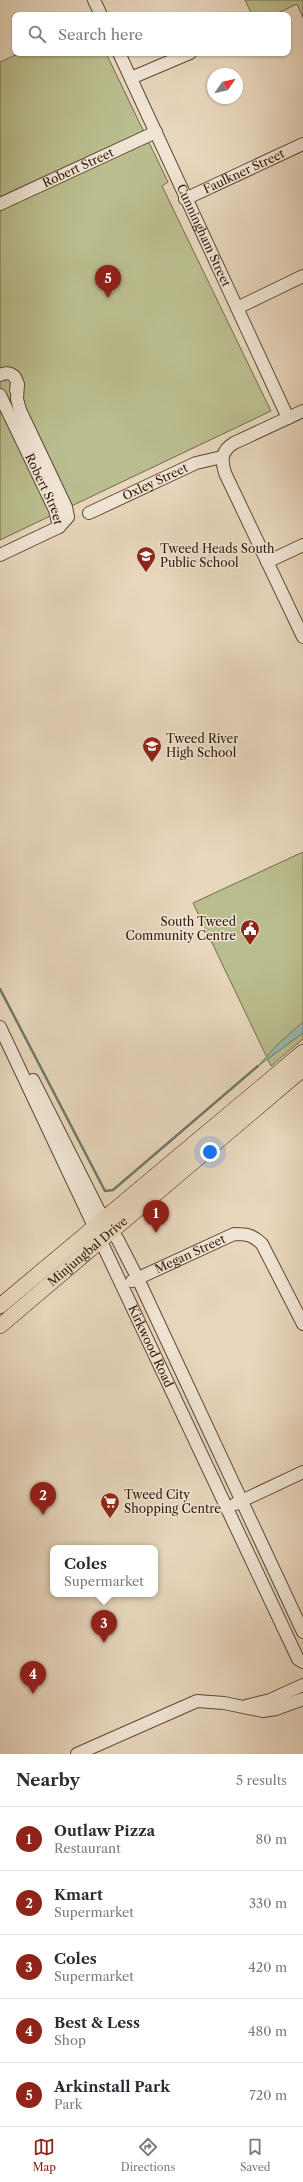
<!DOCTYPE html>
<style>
body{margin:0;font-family:"Libre Caslon Text",serif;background:#f2f2f3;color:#2b2b33}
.compass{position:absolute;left:207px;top:68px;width:36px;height:36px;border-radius:50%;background:#fff;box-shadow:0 1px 3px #0004;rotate:56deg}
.you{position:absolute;left:210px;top:1152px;width:14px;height:14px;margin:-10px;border:3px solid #fff;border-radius:50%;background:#1a73e8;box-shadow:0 0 0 6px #1a73e833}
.badge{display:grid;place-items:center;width:26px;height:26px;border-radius:50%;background:#8f2418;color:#fff;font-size:13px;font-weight:700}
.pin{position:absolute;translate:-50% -33px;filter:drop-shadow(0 1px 2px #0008)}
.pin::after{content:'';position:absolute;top:21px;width:14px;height:12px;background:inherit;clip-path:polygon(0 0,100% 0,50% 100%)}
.popup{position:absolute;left:50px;top:1545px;width:108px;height:52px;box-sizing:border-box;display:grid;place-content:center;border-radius:8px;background:#fff;filter:drop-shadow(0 1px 3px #0005);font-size:13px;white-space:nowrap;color:#7c7c81}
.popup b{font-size:15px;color:#2b2b33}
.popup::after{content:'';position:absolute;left:50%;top:100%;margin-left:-8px;border:8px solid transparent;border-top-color:#fff}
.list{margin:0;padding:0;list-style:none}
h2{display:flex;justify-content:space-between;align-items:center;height:52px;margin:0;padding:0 16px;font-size:17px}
h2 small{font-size:13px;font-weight:400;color:#7c7c81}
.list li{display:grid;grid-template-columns:26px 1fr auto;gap:12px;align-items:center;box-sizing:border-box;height:64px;padding:0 16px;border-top:1px solid #e1e1e2}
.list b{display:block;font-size:15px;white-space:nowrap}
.list p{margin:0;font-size:13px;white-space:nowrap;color:#7c7c81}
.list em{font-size:13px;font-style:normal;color:#7c7c81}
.icon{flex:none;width:22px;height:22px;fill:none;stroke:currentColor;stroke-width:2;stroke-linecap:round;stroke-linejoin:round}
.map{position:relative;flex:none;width:303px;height:1754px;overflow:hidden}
.search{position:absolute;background:#fff;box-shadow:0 1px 3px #0004;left:12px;right:12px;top:12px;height:44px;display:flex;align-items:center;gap:10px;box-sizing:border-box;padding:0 14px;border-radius:8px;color:#7c7c81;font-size:15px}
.sheet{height:372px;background:#fff}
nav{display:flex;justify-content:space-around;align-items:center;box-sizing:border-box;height:56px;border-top:1px solid #e1e1e2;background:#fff;font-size:11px;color:#7c7c81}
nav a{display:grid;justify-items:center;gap:2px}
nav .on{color:#8f2418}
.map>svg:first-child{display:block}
.green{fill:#babd8e;stroke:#756a4a}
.water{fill:#98baac;stroke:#6e796a}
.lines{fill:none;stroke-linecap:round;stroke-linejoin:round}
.stream{stroke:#6e796a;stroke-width:2.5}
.minor-casing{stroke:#5e4734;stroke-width:14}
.major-casing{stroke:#301707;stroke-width:16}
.minor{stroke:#f0e5d4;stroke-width:12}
.major{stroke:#e8d7bd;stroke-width:15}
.labels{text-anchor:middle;stroke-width:3;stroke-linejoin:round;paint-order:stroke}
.street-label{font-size:12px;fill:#301707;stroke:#f0e5d4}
.poi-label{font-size:12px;fill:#301707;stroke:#f0e5d4;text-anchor:start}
</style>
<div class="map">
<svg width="303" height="1754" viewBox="0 0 303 1754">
<rect width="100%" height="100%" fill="#e8d7bd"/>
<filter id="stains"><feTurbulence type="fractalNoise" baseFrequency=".005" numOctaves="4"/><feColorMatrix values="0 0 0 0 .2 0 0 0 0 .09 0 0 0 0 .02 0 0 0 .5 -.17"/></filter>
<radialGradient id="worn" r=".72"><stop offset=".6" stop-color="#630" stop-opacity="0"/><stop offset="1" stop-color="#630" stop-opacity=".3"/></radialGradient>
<!-- green -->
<g class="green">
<path d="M245,0H303V18L297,4L274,15H252Z"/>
<path d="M20,53H106L168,182L162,186L271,411L0,540V62Z"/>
<path d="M303,852V1039L271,1066L193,903Z"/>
</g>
<!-- water -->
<path class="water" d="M303,1022V1033L258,1066L278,1044Z"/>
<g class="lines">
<!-- stream -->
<path class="stream" d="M0,989L105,1191L113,1190L258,1066"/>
<!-- minor casing -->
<g class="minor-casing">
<g id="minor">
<path d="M94,0L101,15"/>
<path id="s1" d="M119,53L288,418"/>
<path d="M131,78L190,53"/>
<path id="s2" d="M185,199L303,144"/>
<path id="s3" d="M0,204L156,132"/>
<path d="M237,308L303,276"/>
<path d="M0,375C8,371 15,374 17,382L16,390"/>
<path id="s4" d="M0,395L55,510L59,527"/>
<path d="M303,411L234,443C221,451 221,460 225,473L303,637"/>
<path id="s5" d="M89,513L196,463L222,457"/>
<path d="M0,555L59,527L68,517L66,507L20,410L17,399L18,384"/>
<path d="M267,562L303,545"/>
<path id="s6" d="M0,1027L298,1659L303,1662"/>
<path d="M33,1080L98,1209L118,1240L138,1279L303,1632"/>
<path id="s7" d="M132,1281L234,1234C247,1234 253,1235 262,1244L303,1324"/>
<path d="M235,1504L303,1472"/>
<path d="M246,1706L270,1700L303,1685"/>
<path d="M77,1754L197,1701L224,1703L263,1711L276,1709L303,1699"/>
</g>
</g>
<!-- major casing -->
<g class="major-casing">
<g id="major">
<path d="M0,1306L303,1052"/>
<path id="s8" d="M0,1326L303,1069"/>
</g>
</g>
<!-- minor -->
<use href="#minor" class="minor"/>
<!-- major -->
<use href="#major" class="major"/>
</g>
<!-- icons -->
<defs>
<g id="school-pin" transform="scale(1)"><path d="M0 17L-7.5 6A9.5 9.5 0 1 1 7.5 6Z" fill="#8f2418" stroke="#f0e5d4"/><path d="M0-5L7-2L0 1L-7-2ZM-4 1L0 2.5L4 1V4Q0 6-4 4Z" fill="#fff"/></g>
<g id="civic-pin" transform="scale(1)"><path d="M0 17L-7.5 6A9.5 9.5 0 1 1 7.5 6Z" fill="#8f2418" stroke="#f0e5d4"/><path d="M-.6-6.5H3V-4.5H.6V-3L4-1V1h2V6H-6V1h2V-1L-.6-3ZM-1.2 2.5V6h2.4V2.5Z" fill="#fff"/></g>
<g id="supermarket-pin" transform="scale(1)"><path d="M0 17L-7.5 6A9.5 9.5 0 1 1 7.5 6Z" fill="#8f2418" stroke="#f0e5d4"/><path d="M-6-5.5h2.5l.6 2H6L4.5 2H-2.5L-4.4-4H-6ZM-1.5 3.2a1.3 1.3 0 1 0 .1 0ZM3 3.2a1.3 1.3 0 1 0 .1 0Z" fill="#fff"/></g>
</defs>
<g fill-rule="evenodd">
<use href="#school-pin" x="146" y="556"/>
<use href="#school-pin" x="152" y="746"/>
<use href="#civic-pin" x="250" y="929"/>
<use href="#supermarket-pin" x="110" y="1502"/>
</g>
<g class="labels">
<!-- street labels -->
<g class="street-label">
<text dy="4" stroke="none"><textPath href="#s3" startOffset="86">Robert Street</textPath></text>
<text dy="4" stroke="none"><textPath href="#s2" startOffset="65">Faulkner Street</textPath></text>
<text dy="4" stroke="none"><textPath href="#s1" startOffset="201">Cunningham Street</textPath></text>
<text dy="4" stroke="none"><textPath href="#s5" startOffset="73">Oxley Street</textPath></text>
<text dy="4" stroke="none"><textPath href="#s4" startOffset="104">Robert Street</textPath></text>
<text dy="4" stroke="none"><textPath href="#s8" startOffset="115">Minjungbal Drive</textPath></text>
<text dy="4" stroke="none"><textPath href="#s7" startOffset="64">Megan Street</textPath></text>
<text dy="4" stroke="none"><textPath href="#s6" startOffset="353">Kirkwood Road</textPath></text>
</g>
<!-- poi labels -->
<g class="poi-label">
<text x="160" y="553">Tweed Heads South<tspan x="160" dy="14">Public School</tspan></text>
<text x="166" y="743">Tweed River<tspan x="166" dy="14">High School</tspan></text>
<text x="236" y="926" text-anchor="end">South Tweed<tspan x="236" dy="14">Community Centre</tspan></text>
<text x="124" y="1499">Tweed City<tspan x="124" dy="14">Shopping Centre</tspan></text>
</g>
</g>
<rect width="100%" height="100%" filter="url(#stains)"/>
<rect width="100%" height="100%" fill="url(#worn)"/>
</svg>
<svg class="compass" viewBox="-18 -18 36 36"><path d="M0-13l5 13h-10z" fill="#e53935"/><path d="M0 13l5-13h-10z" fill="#7c7c81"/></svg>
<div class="you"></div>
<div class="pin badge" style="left:156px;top:1233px">1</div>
<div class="pin badge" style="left:43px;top:1515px">2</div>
<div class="pin badge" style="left:104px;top:1643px">3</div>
<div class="popup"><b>Coles</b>Supermarket</div>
<div class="pin badge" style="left:33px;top:1694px">4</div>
<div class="pin badge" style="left:108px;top:298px">5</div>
<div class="search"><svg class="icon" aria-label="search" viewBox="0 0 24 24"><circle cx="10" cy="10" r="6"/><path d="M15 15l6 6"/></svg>Search here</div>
</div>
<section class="sheet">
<h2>Nearby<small>5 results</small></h2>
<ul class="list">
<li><span class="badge">1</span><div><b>Outlaw Pizza</b><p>Restaurant</p></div><em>80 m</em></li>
<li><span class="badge">2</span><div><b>Kmart</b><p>Supermarket</p></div><em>330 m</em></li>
<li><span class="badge">3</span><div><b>Coles</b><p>Supermarket</p></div><em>420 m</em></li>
<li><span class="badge">4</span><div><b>Best &amp; Less</b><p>Shop</p></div><em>480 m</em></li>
<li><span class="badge">5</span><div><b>Arkinstall Park</b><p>Park</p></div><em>720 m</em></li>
</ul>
</section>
<nav>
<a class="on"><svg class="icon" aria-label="map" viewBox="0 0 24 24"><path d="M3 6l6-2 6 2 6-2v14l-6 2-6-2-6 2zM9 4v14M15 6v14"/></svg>Map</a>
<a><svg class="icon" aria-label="directions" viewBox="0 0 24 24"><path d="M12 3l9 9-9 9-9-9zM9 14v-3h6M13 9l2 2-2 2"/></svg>Directions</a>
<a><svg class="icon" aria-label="saved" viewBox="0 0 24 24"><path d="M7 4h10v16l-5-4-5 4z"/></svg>Saved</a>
</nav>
